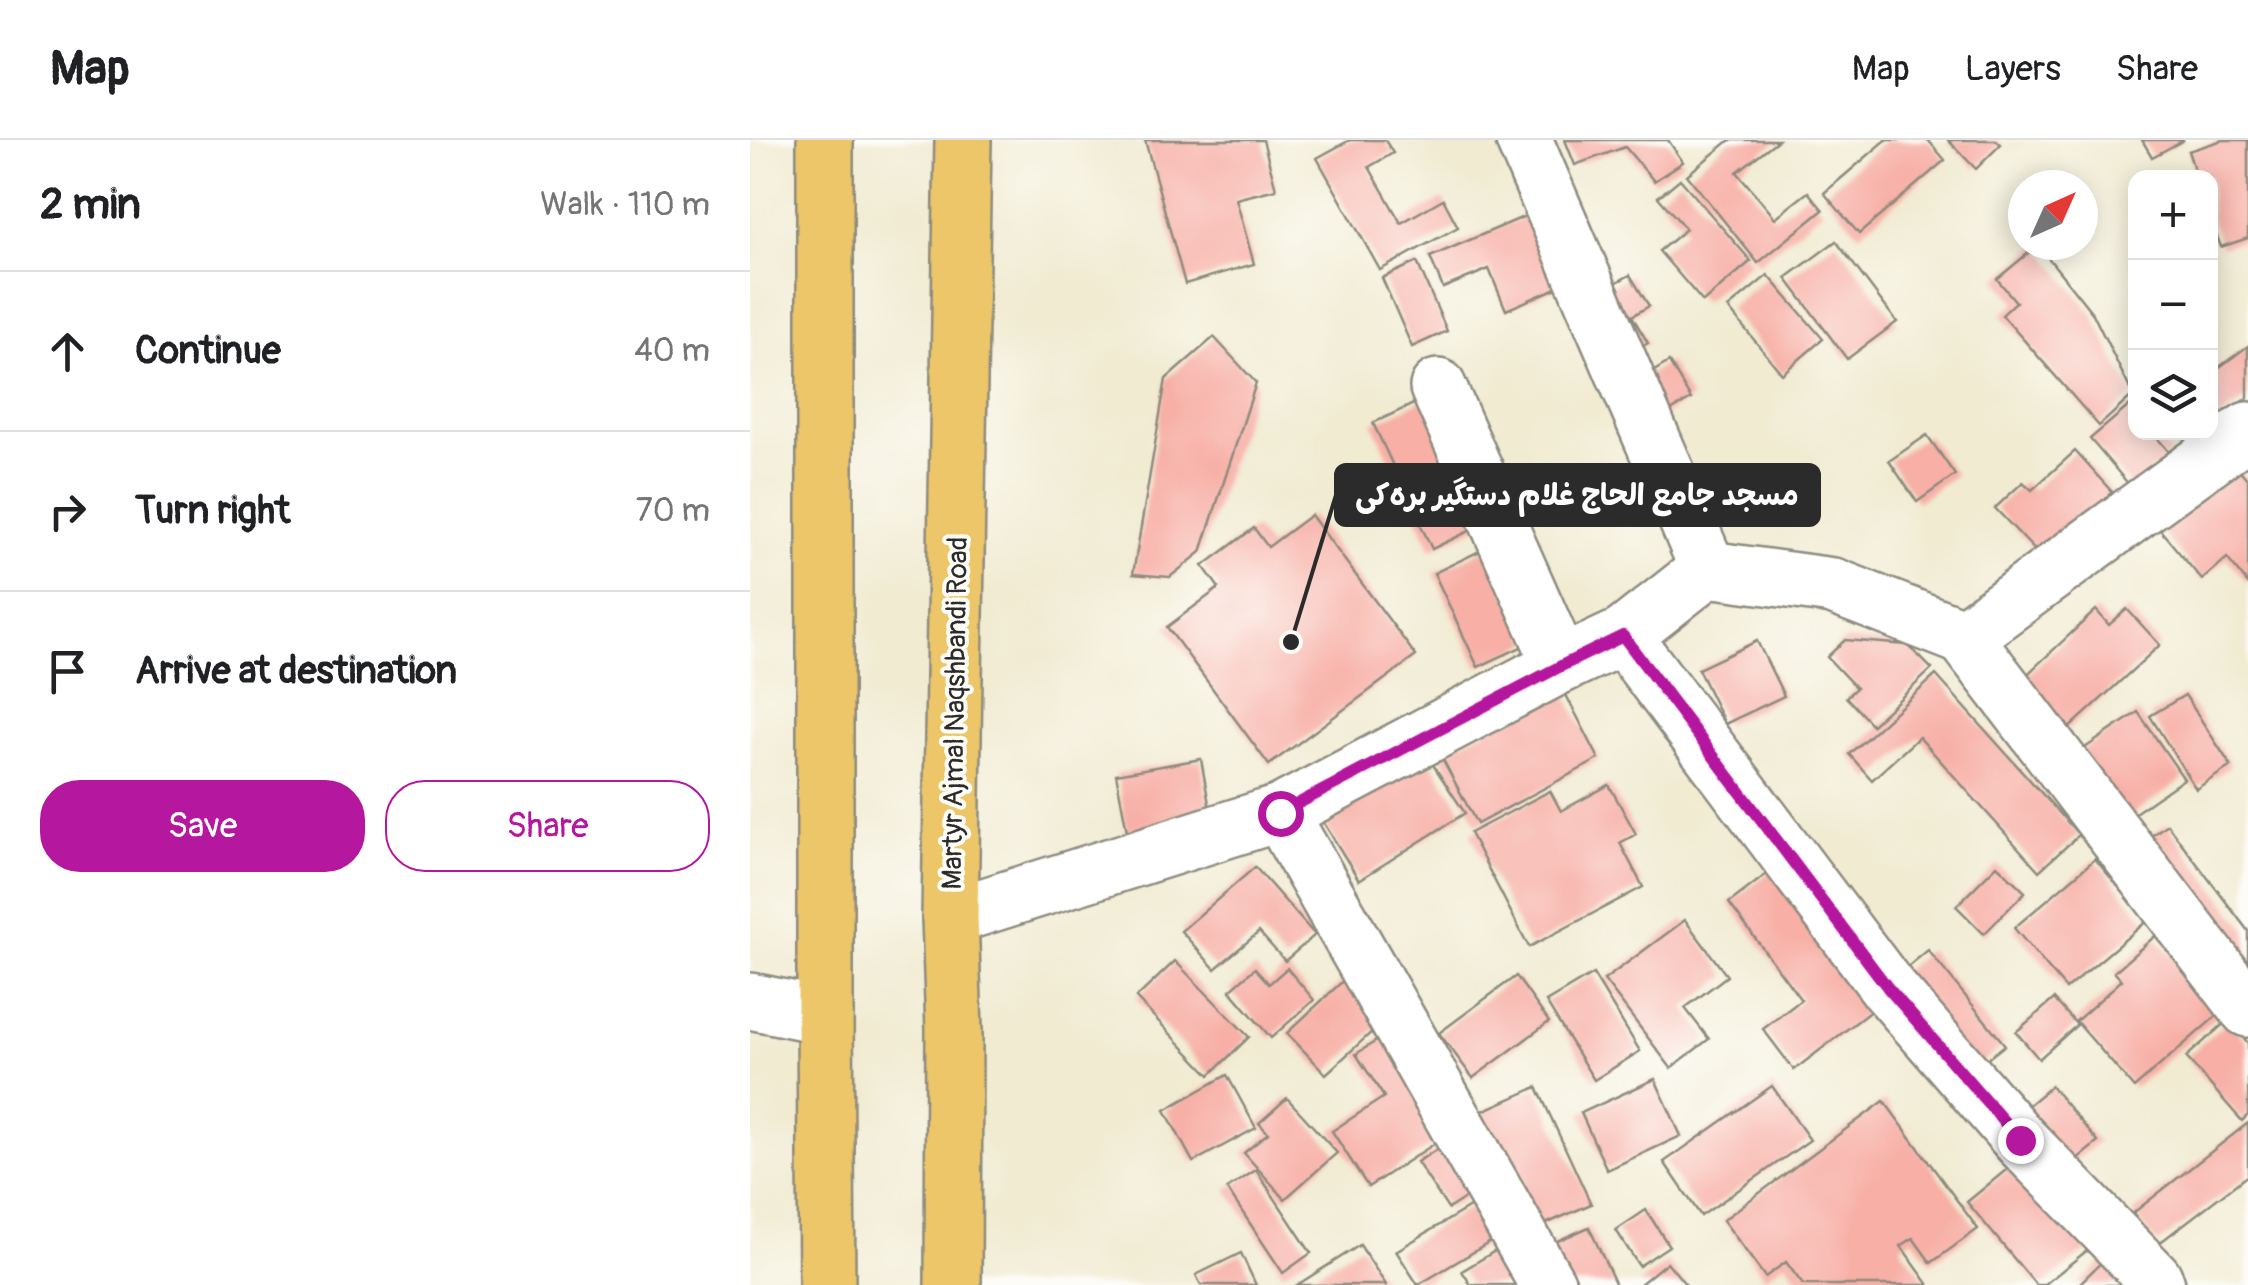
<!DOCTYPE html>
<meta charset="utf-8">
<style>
body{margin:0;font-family:Pangolin,"Playpen Sans Arabic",sans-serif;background:#f2f2f2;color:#202124}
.controls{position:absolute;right:30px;top:30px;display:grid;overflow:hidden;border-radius:20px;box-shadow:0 5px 25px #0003}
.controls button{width:90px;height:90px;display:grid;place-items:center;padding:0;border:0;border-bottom:2px solid #e0e0e0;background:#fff;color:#202124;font:50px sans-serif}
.compass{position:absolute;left:1258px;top:30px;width:90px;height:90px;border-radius:50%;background:#fff;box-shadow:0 5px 25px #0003;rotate:45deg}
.stop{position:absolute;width:30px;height:30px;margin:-22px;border:8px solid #b5179e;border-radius:50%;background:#fff}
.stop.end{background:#b5179e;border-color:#fff;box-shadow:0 2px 10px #0008}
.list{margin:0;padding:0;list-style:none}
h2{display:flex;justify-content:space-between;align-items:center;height:130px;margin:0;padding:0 40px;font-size:42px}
h2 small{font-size:32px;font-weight:400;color:#757577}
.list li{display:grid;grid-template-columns:65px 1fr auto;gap:30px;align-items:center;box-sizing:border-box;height:160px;padding:0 40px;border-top:2px solid #e0e0e0}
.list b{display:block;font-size:38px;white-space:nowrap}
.list em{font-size:32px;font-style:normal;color:#757577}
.actions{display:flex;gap:20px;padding:30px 40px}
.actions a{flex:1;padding:22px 0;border:2px solid #b5179e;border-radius:40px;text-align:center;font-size:35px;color:#b5179e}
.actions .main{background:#b5179e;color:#fff}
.icon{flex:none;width:55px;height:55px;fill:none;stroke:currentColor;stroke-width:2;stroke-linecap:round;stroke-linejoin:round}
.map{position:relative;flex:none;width:1498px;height:1145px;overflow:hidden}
header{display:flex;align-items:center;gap:60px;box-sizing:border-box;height:140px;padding:0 50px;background:#fff;border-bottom:2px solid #e0e0e0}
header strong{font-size:48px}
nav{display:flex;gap:55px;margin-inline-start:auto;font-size:35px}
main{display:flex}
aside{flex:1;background:#fff}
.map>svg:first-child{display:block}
.building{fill:#f7afa6}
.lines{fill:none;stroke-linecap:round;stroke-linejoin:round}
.street-casing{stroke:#8e8b7e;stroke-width:60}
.highway-casing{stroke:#8e8b7e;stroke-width:60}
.street{stroke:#fff;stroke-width:55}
.highway{stroke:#ecc669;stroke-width:55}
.route{stroke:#b5179e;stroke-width:12}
.labels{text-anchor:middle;stroke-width:8;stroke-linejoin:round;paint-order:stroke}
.street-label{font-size:28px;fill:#2b2b2b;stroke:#fdfcf7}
.leader{fill:none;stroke:#2b2b2b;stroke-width:4}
.callout-dot{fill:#2b2b2b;stroke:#fdfcf7;stroke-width:4}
.callout{fill:#2b2b2b;stroke:#2b2b2b;stroke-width:4}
.callout-label{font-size:30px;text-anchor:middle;font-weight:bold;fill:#fff}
</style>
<header>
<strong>Map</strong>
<nav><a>Map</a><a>Layers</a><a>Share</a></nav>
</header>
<main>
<aside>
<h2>2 min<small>Walk · 110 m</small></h2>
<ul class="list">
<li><svg class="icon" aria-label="ahead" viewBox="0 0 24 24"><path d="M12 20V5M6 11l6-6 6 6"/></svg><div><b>Continue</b></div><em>40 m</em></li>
<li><svg class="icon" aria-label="right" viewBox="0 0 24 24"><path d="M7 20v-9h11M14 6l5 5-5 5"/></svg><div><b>Turn right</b></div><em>70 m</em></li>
<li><svg class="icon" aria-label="arrive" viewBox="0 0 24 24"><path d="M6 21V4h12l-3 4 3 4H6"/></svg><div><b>Arrive at destination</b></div></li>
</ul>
<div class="actions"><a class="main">Save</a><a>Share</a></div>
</aside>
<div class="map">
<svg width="1498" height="1145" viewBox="0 0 1498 1145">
<rect width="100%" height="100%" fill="#fdfcf7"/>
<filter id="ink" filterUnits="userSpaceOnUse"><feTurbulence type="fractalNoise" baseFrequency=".01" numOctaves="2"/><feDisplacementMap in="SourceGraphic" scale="20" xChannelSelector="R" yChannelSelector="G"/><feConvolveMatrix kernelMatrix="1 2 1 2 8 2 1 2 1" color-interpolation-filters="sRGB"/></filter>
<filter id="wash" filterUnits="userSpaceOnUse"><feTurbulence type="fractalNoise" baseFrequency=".0048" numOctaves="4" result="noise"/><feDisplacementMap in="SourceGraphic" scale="40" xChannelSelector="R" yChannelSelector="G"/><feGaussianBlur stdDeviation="2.25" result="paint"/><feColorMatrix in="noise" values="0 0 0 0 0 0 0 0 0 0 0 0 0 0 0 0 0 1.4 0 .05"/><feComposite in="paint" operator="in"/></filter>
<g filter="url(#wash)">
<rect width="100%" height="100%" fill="#f1ebd2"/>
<g id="blocks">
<!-- building -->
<g class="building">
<path d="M395,0H513L526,49L486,59L504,124L435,144Z"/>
<path d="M600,0H635L643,13L619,27L651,83L693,59L708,87L630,130L567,18Z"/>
<path d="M815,0H918L933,22L904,41L875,7L825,25Z"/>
<path d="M980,0H1028L987,32L1025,78L1058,52L1073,70L1008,123L937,35Z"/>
<path d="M1136,0H1178L1195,20L1109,94L1074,53Z"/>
<path d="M1198,0H1246L1251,4L1226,29Z"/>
<path d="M1392,0H1434L1402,17Z"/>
<path d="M1473,0H1498V98L1471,107L1460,77V38H1447L1438,11Z"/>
<path d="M930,39L1001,121L953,162L909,111L936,89L908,57Z"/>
<path d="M785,72L816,144L756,170L739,129L693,148L680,117Z"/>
<path d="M1086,101L1147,182L1097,219L1036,138Z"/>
<path d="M1288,105L1343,174L1383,255L1349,286L1252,175L1266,162L1247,139Z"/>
<path d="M667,122L697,191L662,207L632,138Z"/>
<path d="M880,135L899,166L882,176L898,203L876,215L842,156Z"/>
<path d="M1018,135L1073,199L1032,234L978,168Z"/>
<path d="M464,197L506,243L451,412L420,437L383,434L416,239Z"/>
<path d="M1498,206V258L1460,285V234Z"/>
<path d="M919,222L941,259L912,276L891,239Z"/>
<path d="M674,259L734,384L682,409L623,283Z"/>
<path d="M1380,265L1386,272V292H1402L1421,314L1381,347L1340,299Z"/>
<path d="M1177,295L1205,335L1167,362L1139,321Z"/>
<path d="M1325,311L1362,352L1291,417L1245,368L1273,342L1282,350Z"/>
<path d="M1482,321L1498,340V444L1477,418L1452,440L1406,385Z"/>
<path d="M561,375L666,516L519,625L417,487L469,448L453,426L504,388L518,407Z"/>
<path d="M736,408L780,503L728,527L684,433Z"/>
<path d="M1377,469L1410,505L1315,592L1269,542L1346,470L1359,485Z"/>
<path d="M1095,500L1158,505L1182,529L1122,585L1096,557L1106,548L1077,517Z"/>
<path d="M1007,501L1034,556L975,584L948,529Z"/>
<path d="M1186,535L1329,695L1289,731L1169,597L1122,640L1099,614Z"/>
<path d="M813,549L849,619L727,684L690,614Z"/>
<path d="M1435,555L1481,626L1446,649L1400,576Z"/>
<path d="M1388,572L1434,639L1372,682L1326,614Z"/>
<path d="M676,614L715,673L609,740L572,680Z"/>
<path d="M451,619L462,681L378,696L366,634Z"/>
<path d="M859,645L886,694L870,703L893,747L779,807L720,693L800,651L811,671Z"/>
<path d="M1417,684L1498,791V827L1385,708Z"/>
<path d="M1345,719L1397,781L1316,849L1264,788Z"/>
<path d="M1035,720L1139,857L1044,930L1013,889L1051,860L979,763Z"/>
<path d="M1247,725L1275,752L1234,794L1206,766Z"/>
<path d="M505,727L565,795L535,821L509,792L465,829L431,791Z"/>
<path d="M935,780L977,836L935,868L959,899L921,928L854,840Z"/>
<path d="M1405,796L1471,872L1384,948L1326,881L1372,840L1364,832Z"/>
<path d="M1178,810L1255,905L1218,934L1142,840Z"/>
<path d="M425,821L499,897L460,935L386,858Z"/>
<path d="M505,828L519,844L537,828L564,860L521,898L480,850Z"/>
<path d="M843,834L890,911L844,940L796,862Z"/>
<path d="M766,836L799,882L723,938L689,893Z"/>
<path d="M597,837L636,879L576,934L537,893Z"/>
<path d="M1304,859L1327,885L1289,919L1266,892Z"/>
<path d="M1478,880L1498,903V975L1492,981L1436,917Z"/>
<path d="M640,892L704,991L618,1047L582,991L634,957L606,914Z"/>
<path d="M477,935L506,988L443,1022L415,970Z"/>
<path d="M905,939L931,996L857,1030L831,973Z"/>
<path d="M1022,946L1060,1000L951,1076L914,1022Z"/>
<path d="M1301,946L1348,1002L1316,1028L1270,972Z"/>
<path d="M787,947L841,1064L775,1093L721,976Z"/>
<path d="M537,958L587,1013L535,1059L494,1013L518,993L509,983Z"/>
<path d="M1134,961L1228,1089L1181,1123L1163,1098L1151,1106L1179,1145H1053L1036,1122L1015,1137L973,1080Z"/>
<path d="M1498,983V1035L1408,1104L1383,1073Z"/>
<path d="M705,998L735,1045L698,1069L667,1022Z"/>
<path d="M1273,1016L1345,1104L1294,1145H1286L1217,1062Z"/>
<path d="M506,1030L561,1113L533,1133L477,1049Z"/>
<path d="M730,1061L752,1095L668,1145L646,1111Z"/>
<path d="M896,1070L919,1106L889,1126L866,1090Z"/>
<path d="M839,1087L866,1145H814L796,1106Z"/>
<path d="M760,1102L787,1145H721L712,1131Z"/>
<path d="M610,1105L636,1145H547Z"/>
<path d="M1365,1109L1401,1145H1328Z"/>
<path d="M491,1113L506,1145H451L446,1135Z"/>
<path d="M917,1122L936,1145H889Z"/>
</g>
</g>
</g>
<g filter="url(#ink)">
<use href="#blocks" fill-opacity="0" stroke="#8e8b7e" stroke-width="2.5"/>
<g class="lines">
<!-- street casing -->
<g class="street-casing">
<g id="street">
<path d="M774,0L958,429"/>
<path d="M688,247L811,525"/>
<path d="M873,496L1138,848L1270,1000L1404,1138L1407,1145"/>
<path d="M1214,497L1498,869"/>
<path d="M530,673L798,1145"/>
<path d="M200,777L530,673L811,525L873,496L958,429L1083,446L1214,497L1498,290"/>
<path d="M0,861L75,876"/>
</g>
</g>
<!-- highway casing -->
<g class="highway-casing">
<g id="highway">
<path d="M75,0V876L77,1145"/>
<path d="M203,1145L204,890L200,777L213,0"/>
</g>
</g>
<!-- street -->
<use href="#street" class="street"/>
<!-- highway -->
<use href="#highway" class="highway"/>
</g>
</g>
<g class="lines" filter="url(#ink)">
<!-- route -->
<path class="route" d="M530,673L811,526L873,496L1138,848L1270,1000"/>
</g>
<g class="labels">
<!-- street labels -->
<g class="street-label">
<text transform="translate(204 573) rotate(-89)" y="10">Martyr Ajmal Naqshbandi Road</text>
</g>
</g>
<!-- callouts -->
<path class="leader" d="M541 502L586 355"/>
<circle class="callout-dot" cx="541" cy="502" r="10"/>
<rect class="callout" x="586" y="325" width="483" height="60" rx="10"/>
<g class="callout-label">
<text x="827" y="365">مسجد جامع الحاج غلام دستگیر بره‌کی</text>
</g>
</svg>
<div class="controls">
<button>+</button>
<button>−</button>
<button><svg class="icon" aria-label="layers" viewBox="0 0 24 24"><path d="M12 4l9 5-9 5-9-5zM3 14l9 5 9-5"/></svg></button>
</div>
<svg class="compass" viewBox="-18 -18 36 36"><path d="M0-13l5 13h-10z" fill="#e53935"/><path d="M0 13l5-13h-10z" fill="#757577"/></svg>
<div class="stop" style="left:530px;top:673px"></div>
<div class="stop end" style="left:1270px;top:1000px"></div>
</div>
</main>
